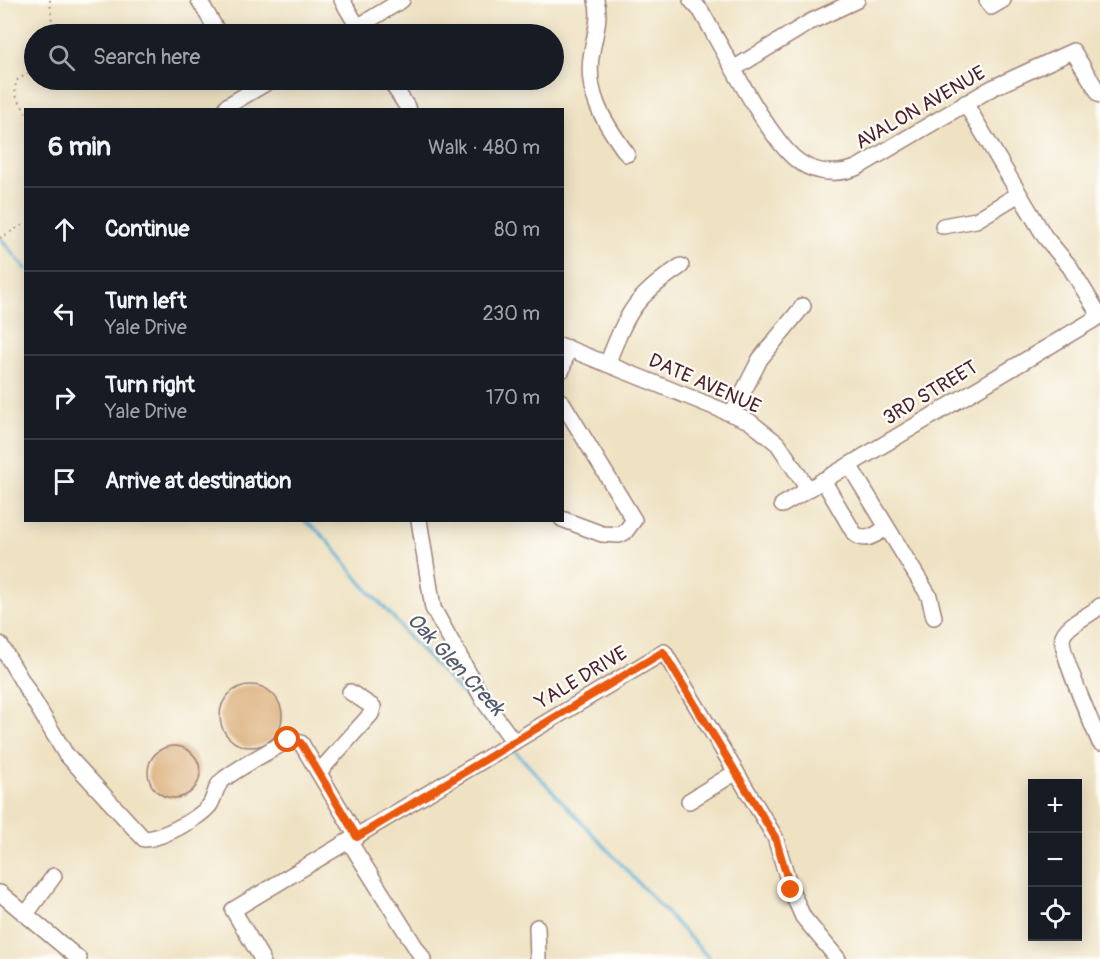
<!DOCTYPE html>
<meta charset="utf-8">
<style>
body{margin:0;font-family:Pangolin,sans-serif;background:#20242c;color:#f1f3f6}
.controls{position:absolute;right:18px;bottom:18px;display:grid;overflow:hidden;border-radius:0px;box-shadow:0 3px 15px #0003}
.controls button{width:54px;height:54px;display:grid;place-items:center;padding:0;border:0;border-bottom:2px solid #363941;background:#171b24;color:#f1f3f6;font:30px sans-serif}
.stop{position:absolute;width:18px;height:18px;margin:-14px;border:4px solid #ea580c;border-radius:50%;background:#fff}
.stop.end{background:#ea580c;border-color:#fff;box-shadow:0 2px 6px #0008}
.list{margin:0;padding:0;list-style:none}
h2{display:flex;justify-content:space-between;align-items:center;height:78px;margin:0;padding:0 24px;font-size:26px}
h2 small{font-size:20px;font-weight:400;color:#9ea1a6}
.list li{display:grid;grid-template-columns:39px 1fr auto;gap:18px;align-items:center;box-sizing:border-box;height:84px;padding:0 24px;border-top:2px solid #363941}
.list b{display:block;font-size:22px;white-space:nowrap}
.list p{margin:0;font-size:20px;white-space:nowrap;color:#9ea1a6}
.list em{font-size:20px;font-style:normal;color:#9ea1a6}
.icon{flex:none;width:33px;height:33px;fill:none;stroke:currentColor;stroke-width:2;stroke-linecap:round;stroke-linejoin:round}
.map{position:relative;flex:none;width:1100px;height:959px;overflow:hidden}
.search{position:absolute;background:#171b24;box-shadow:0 3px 15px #0003;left:24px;top:24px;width:540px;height:66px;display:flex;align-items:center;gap:15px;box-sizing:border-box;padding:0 21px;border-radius:33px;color:#9ea1a6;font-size:22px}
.panel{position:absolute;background:#171b24;box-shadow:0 3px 15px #0003;left:24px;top:108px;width:540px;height:414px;border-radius:0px}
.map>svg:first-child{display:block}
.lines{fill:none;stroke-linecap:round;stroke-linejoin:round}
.stream{stroke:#58afd5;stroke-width:3}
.building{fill:#d9a870}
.minor-casing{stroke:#9c8077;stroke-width:18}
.path{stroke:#9c8077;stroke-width:2;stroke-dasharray:1.5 4.5;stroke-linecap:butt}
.minor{stroke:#fff;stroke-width:15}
.route{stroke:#ea580c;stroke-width:8}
.labels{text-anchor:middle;stroke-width:4.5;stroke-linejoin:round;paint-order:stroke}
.street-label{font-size:20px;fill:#4a1f2b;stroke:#fdfcf7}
.water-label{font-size:21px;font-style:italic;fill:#50596f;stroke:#fdfcf7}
</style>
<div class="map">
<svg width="1100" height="959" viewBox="0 0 1100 959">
<rect width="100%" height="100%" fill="#fdfcf7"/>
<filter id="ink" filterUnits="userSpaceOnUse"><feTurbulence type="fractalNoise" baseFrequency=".0167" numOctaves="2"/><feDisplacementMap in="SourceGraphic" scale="12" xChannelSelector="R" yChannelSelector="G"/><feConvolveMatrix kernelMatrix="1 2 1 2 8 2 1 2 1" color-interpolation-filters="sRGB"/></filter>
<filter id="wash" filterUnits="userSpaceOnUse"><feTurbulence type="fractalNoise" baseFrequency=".008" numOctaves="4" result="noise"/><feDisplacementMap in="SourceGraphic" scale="24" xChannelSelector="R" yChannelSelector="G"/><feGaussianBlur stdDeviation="1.35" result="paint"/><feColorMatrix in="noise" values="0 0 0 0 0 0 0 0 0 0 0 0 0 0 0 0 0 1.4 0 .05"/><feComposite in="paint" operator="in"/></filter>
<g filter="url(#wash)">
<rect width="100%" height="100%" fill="#efe2c3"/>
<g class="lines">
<!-- stream -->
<g class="stream">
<path d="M0,238L26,269"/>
<path d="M304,520C330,538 344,563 364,586C378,602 393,614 404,632L498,732"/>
<path d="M512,748L710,959"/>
</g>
</g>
<g id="blocks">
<!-- building -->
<g class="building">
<circle cx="251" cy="716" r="31"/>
<circle cx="174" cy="772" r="26"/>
</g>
</g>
</g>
<g filter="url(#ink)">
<use href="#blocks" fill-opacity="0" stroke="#9c8077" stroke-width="1.5"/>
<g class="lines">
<!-- minor casing -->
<g class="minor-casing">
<g id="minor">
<path d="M199,0L219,34"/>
<path d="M342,0L362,34"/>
<path d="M596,0C601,17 595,34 592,51C584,92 603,121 627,154"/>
<path d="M691,0L701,11C721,45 771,146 801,163C818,174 840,175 858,167L992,88L1073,51L1100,95"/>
<path d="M987,0L991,7L1003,0"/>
<path d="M346,34L402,0"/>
<path d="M735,68L810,22L857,0"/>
<path d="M390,80L409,110"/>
<path d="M965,103L1045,237L1070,267L1100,316"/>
<path d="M227,106L271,80"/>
<path d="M943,226L976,220L1019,194"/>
<path d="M562,346L749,421L778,444L808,489"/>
<path d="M607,364C628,312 633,298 681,266"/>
<path d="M562,370L568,348"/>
<path d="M562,402L634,520L625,532L619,535L602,534L562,519"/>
<path d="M732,414L760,359L803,306"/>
<path d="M849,465L929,596L934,617"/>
<path d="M823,480L854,533C866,544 875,534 887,528"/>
<path d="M782,505L1100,316"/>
<path d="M419,520L433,608L484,701L514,742"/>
<path d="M1100,606C1090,616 1068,623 1063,636C1058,648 1093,726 1100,743"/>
<path d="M0,644L65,753L144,839C161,839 198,819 209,806C216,797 214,786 224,779C244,764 267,753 288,740L301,743L357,837"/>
<path d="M319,772L371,714L373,707L350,692"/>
<path d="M689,801L736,772"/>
<path d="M349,841L423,959"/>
<path d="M0,893L79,959"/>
<path d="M26,914L54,876"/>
<path d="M537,927L538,959"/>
<path d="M262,959L233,910L664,652L775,837L791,890L803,917L838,959"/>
</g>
</g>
<!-- path -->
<g class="path">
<path d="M50,0L53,34"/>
<path d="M26,113L15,94L16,81L34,69"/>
<path d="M0,238L26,223"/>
</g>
<!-- minor -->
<use href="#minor" class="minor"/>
</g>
</g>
<g class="lines" filter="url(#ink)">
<!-- route -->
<path class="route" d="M288,740L301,743L357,837L663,652L775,837L791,890"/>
</g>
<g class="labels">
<!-- street labels -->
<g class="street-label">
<text transform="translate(920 107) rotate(-30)" y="7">AVALON AVENUE</text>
<text transform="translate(705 383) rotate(24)" y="7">DATE AVENUE</text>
<text transform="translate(930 392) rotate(-31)" y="7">3RD STREET</text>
<text transform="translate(581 677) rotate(-31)" y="7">YALE DRIVE</text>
</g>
<!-- water labels -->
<g class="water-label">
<text transform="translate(456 664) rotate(47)" y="7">Oak Glen Creek</text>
</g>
</g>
</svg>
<div class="controls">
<button>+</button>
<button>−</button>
<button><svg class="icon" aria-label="locate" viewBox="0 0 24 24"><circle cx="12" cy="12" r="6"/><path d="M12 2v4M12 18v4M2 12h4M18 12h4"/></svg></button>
</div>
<div class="stop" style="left:288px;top:740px"></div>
<div class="stop end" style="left:791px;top:890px"></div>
<div class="search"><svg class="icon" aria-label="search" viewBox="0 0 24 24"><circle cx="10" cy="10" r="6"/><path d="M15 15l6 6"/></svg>Search here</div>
<section class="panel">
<h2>6 min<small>Walk · 480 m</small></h2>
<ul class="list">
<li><svg class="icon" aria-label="ahead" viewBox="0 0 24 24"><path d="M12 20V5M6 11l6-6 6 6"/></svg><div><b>Continue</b></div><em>80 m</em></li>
<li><svg class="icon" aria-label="left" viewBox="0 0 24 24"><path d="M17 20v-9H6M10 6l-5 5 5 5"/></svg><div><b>Turn left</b><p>Yale Drive</p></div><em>230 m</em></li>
<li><svg class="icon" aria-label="right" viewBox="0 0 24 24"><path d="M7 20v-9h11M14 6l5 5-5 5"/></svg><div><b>Turn right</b><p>Yale Drive</p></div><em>170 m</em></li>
<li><svg class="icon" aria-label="arrive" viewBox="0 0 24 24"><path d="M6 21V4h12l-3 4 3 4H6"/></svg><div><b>Arrive at destination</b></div></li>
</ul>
</section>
</div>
